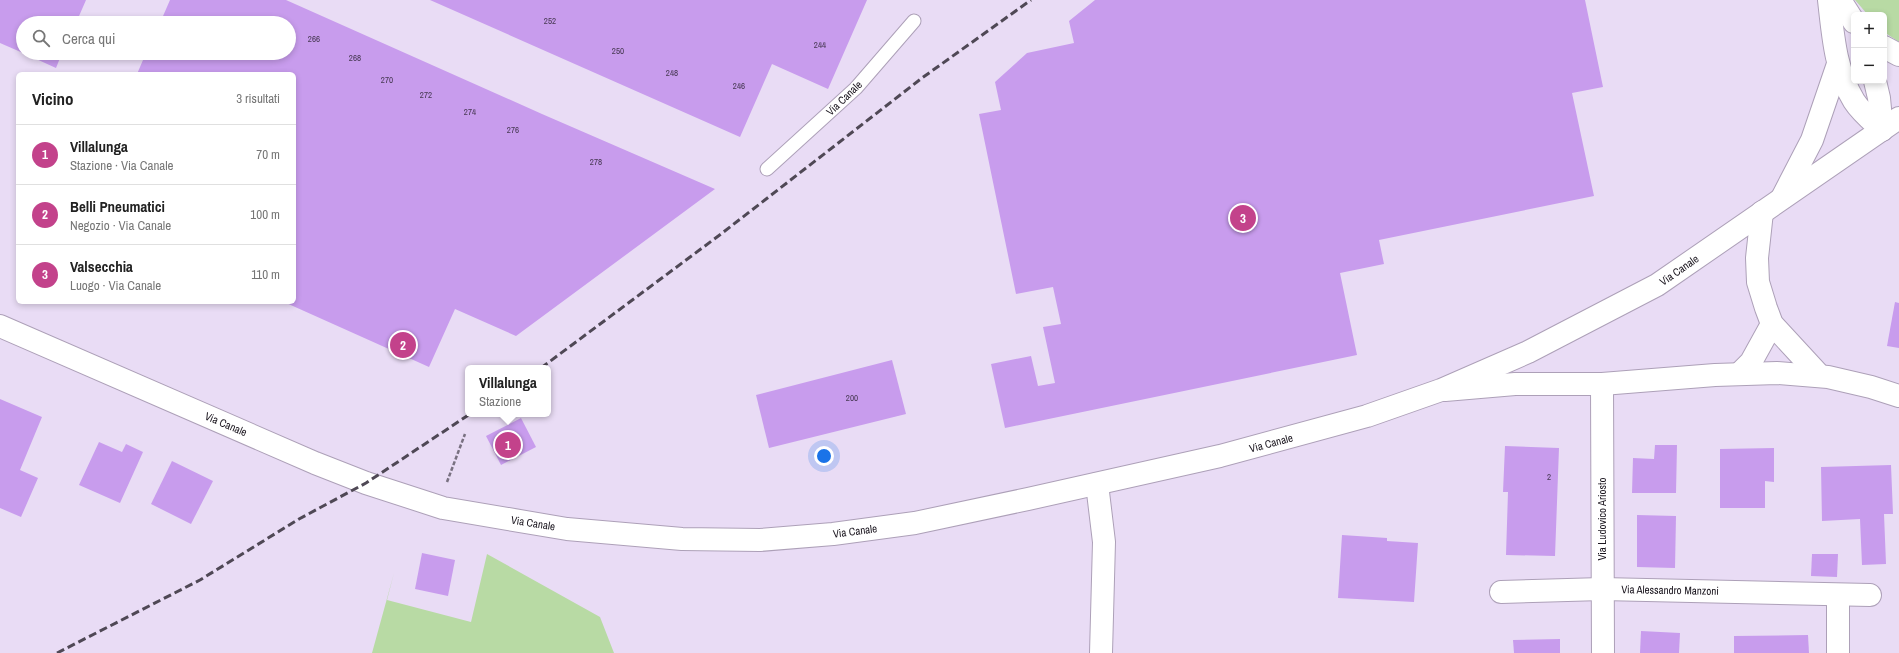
<!DOCTYPE html>
<html lang="it">
<meta charset="utf-8">
<style>
body{margin:0;font-family:"Archivo Narrow",sans-serif;background:#f2f2f2;color:#222}
.controls{position:absolute;right:12px;top:12px;display:grid;overflow:hidden;border-radius:6px;box-shadow:0 2px 6px #0003}
.controls button{width:36px;height:36px;display:grid;place-items:center;padding:0;border:0;border-bottom:1px solid #e0e0e0;background:#fff;color:#222;font:20px sans-serif}
.you{position:absolute;left:824px;top:456px;width:14px;height:14px;margin:-10px;border:3px solid #fff;border-radius:50%;background:#1a73e8;box-shadow:0 0 0 6px #1a73e833}
.badge{display:grid;place-items:center;width:26px;height:26px;border-radius:50%;background:#c3428b;color:#fff;font-size:13px;font-weight:700}
.pin{position:absolute;translate:-50% -50%;border:2px solid #fff;box-shadow:0 1px 4px #0006}
.popup{position:absolute;left:465px;top:365px;width:86px;height:52px;box-sizing:border-box;display:grid;place-content:center;border-radius:6px;background:#fff;filter:drop-shadow(0 1px 3px #0005);font-size:13px;white-space:nowrap;color:#767676}
.popup b{font-size:15px;color:#222}
.popup::after{content:'';position:absolute;left:50%;top:100%;margin-left:-8px;border:8px solid transparent;border-top-color:#fff}
.list{margin:0;padding:0;list-style:none}
h2{display:flex;justify-content:space-between;align-items:center;height:52px;margin:0;padding:0 16px;font-size:17px}
h2 small{font-size:13px;font-weight:400;color:#767676}
.list li{display:grid;grid-template-columns:26px 1fr auto;gap:12px;align-items:center;box-sizing:border-box;height:60px;padding:0 16px;border-top:1px solid #e0e0e0}
.list b{display:block;font-size:15px;white-space:nowrap}
.list p{margin:0;font-size:13px;white-space:nowrap;color:#767676}
.list em{font-size:13px;font-style:normal;color:#767676}
.icon{flex:none;width:22px;height:22px;fill:none;stroke:currentColor;stroke-width:2;stroke-linecap:round;stroke-linejoin:round}
.map{position:relative;flex:none;width:1899px;height:653px;overflow:hidden}
.search{position:absolute;background:#fff;box-shadow:0 2px 6px #0003;left:16px;top:16px;width:280px;height:44px;display:flex;align-items:center;gap:10px;box-sizing:border-box;padding:0 14px;border-radius:22px;color:#767676;font-size:15px}
.panel{position:absolute;background:#fff;box-shadow:0 2px 6px #0003;left:16px;top:72px;width:280px;height:232px;border-radius:6px}
.map>svg:first-child{display:block}
.green{fill:#b8daa4}
.building{fill:#c89ced}
.lines{fill:none;stroke-linecap:round;stroke-linejoin:round}
.lane-casing{stroke:#ada0b8;stroke-width:15}
.street-casing{stroke:#ada0b8;stroke-width:24}
.secondary-casing{stroke:#ada0b8;stroke-width:24}
.primary-casing{stroke:#ada0b8;stroke-width:24}
.path{stroke:#797181;stroke-width:2.5;stroke-dasharray:4 2;stroke-linecap:butt}
.lane{stroke:#fff;stroke-width:13}
.street{stroke:#fff;stroke-width:22}
.secondary{stroke:#fff;stroke-width:22}
.primary{stroke:#fff;stroke-width:22}
.rail{stroke:#4f4855;stroke-width:3;stroke-dasharray:8 4;stroke-linecap:butt}
.labels{text-anchor:middle;stroke-width:3;stroke-linejoin:round;paint-order:stroke}
.number-label{font-size:9px;fill:#463852}
.street-label{font-size:11px;fill:#1b161f;stroke:#fff}
</style>
<div class="map">
<svg width="1899" height="653" viewBox="0 0 1899 653">
<rect width="100%" height="100%" fill="#e9dcf5"/>
<!-- green -->
<g class="green">
<path d="M1855,0H1899V42L1884,32V15H1868Z"/>
<path d="M487,554L600,617L614,653H372L394,573L387,600L471,622Z"/>
</g>
<!-- building -->
<g class="building">
<path d="M0,0H86L76,23H23V53L0,43Z"/>
<path d="M170,0H286L542,114L715,189L516,336L455,309L429,367L284,302H294V74H137L146,53H289V23H160Z"/>
<path d="M430,0H867L828,89L772,64L740,137Z"/>
<path d="M1095,0H1585L1603,87L1572,93L1594,196L1379,240L1384,264L1340,273L1357,355L1005,428L991,364L1031,356L1038,386L1055,383L1043,327L1061,324L1053,287L1016,294L979,114L1001,110L995,82L1027,53L1074,43L1069,21Z"/>
<path d="M23,53H62L56,68Z"/>
<path d="M1895,302L1899,303V348L1887,346Z"/>
<path d="M892,360L906,414L769,448L756,395Z"/>
<path d="M0,399L42,417L20,470L38,478L21,517L0,508Z"/>
<path d="M521,418L536,447L501,465L486,436Z"/>
<path d="M99,442L122,452L126,444L143,452L120,503L79,485Z"/>
<path d="M1655,445H1677L1676,493H1632L1633,458L1654,459Z"/>
<path d="M1505,446L1559,448L1555,556L1506,555L1508,492H1503Z"/>
<path d="M1774,448V482L1765,481V508H1720V449Z"/>
<path d="M172,461L213,481L191,524L151,504Z"/>
<path d="M1891,465L1893,514H1884L1886,564L1862,565L1860,519L1822,521L1821,467Z"/>
<path d="M1637,515L1676,516L1675,568L1637,567Z"/>
<path d="M1342,535L1387,538V541L1418,543L1414,602L1338,598Z"/>
<path d="M422,553L455,560L448,596L415,589Z"/>
<path d="M1812,554H1838L1837,577L1811,576Z"/>
<path d="M1641,631L1680,633L1679,653H1640Z"/>
<path d="M1808,635L1809,653H1734V636Z"/>
<path d="M1560,639V653H1514L1513,640Z"/>
</g>
<g class="lines">
<!-- lane casing -->
<g class="lane-casing">
<path id="lane" d="M767,169L856,88L914,21"/>
</g>
<!-- street casing -->
<g class="street-casing">
<g id="street">
<path d="M1762,212L1757,258L1758,282L1766,308L1772,324L1820,376"/>
<path d="M1739,374L1751,362L1772,324"/>
<path d="M1602,384L1603,653"/>
<path d="M1445,390L1515,384H1602L1715,375L1777,373L1828,377L1871,387L1899,396"/>
<path d="M1097,484L1104,542L1101,653"/>
<path d="M1501,592L1602,589L1870,595"/>
<path d="M1838,653V595"/>
</g>
</g>
<!-- secondary casing -->
<g class="secondary-casing">
<path id="secondary" d="M0,326L315,463L366,483L443,508L567,529L682,539L760,540L833,534L915,523L1028,499L1220,456L1367,416L1441,390L1528,352L1657,285L1899,118"/>
</g>
<!-- primary casing -->
<g class="primary-casing">
<g id="primary">
<path d="M1829,0C1833,35 1835,70 1854,101C1861,112 1872,121 1882,130"/>
<path d="M1840,0L1854,22"/>
<path d="M1884,47L1899,55"/>
<path d="M1875,81L1879,98L1882,130"/>
<path d="M1782,198L1812,140L1838,64"/>
</g>
</g>
<!-- path -->
<path class="path" d="M447,482L465,434"/>
<!-- lane -->
<use href="#lane" class="lane"/>
<!-- street -->
<use href="#street" class="street"/>
<!-- secondary -->
<use href="#secondary" class="secondary"/>
<!-- primary -->
<use href="#primary" class="primary"/>
<!-- rail -->
<g class="rail">
<path d="M541,368L721,234L922,78L1031,0"/>
<path d="M57,653L200,580L299,519L366,483L470,414"/>
</g>
</g>
<g class="labels">
<!-- number labels -->
<g class="number-label">
<text x="550" y="24">252</text>
<text x="314" y="42">266</text>
<text x="820" y="48">244</text>
<text x="618" y="54">250</text>
<text x="355" y="61">268</text>
<text x="672" y="76">248</text>
<text x="387" y="83">270</text>
<text x="739" y="89">246</text>
<text x="426" y="98">272</text>
<text x="470" y="115">274</text>
<text x="513" y="133">276</text>
<text x="596" y="165">278</text>
<text x="852" y="401">200</text>
<text x="1549" y="480">2</text>
</g>
<!-- street labels -->
<g class="street-label">
<text transform="translate(844 98) rotate(-44)" y="4">Via Canale</text>
<text transform="translate(1679 270) rotate(-35)" y="4">Via Canale</text>
<text transform="translate(226 424) rotate(23)" y="4">Via Canale</text>
<text transform="translate(1271 443) rotate(-15)" y="4">Via Canale</text>
<text transform="translate(1602 519) rotate(-90)" y="4">Via Ludovico Ariosto</text>
<text transform="translate(533 523) rotate(9)" y="4">Via Canale</text>
<text transform="translate(855 531) rotate(-7)" y="4">Via Canale</text>
<text transform="translate(1670 590) rotate(1)" y="4">Via Alessandro Manzoni</text>
</g>
</g>
</svg>
<div class="controls">
<button>+</button>
<button>−</button>
</div>
<div class="you"></div>
<div class="pin badge" style="left:508px;top:445px">1</div>
<div class="popup"><b>Villalunga</b>Stazione</div>
<div class="pin badge" style="left:403px;top:345px">2</div>
<div class="pin badge" style="left:1243px;top:218px">3</div>
<div class="search"><svg class="icon" aria-label="search" viewBox="0 0 24 24"><circle cx="10" cy="10" r="6"/><path d="M15 15l6 6"/></svg>Cerca qui</div>
<section class="panel">
<h2>Vicino<small>3 risultati</small></h2>
<ul class="list">
<li><span class="badge">1</span><div><b>Villalunga</b><p>Stazione · Via Canale</p></div><em>70 m</em></li>
<li><span class="badge">2</span><div><b>Belli Pneumatici</b><p>Negozio · Via Canale</p></div><em>100 m</em></li>
<li><span class="badge">3</span><div><b>Valsecchia</b><p>Luogo · Via Canale</p></div><em>110 m</em></li>
</ul>
</section>
</div>
